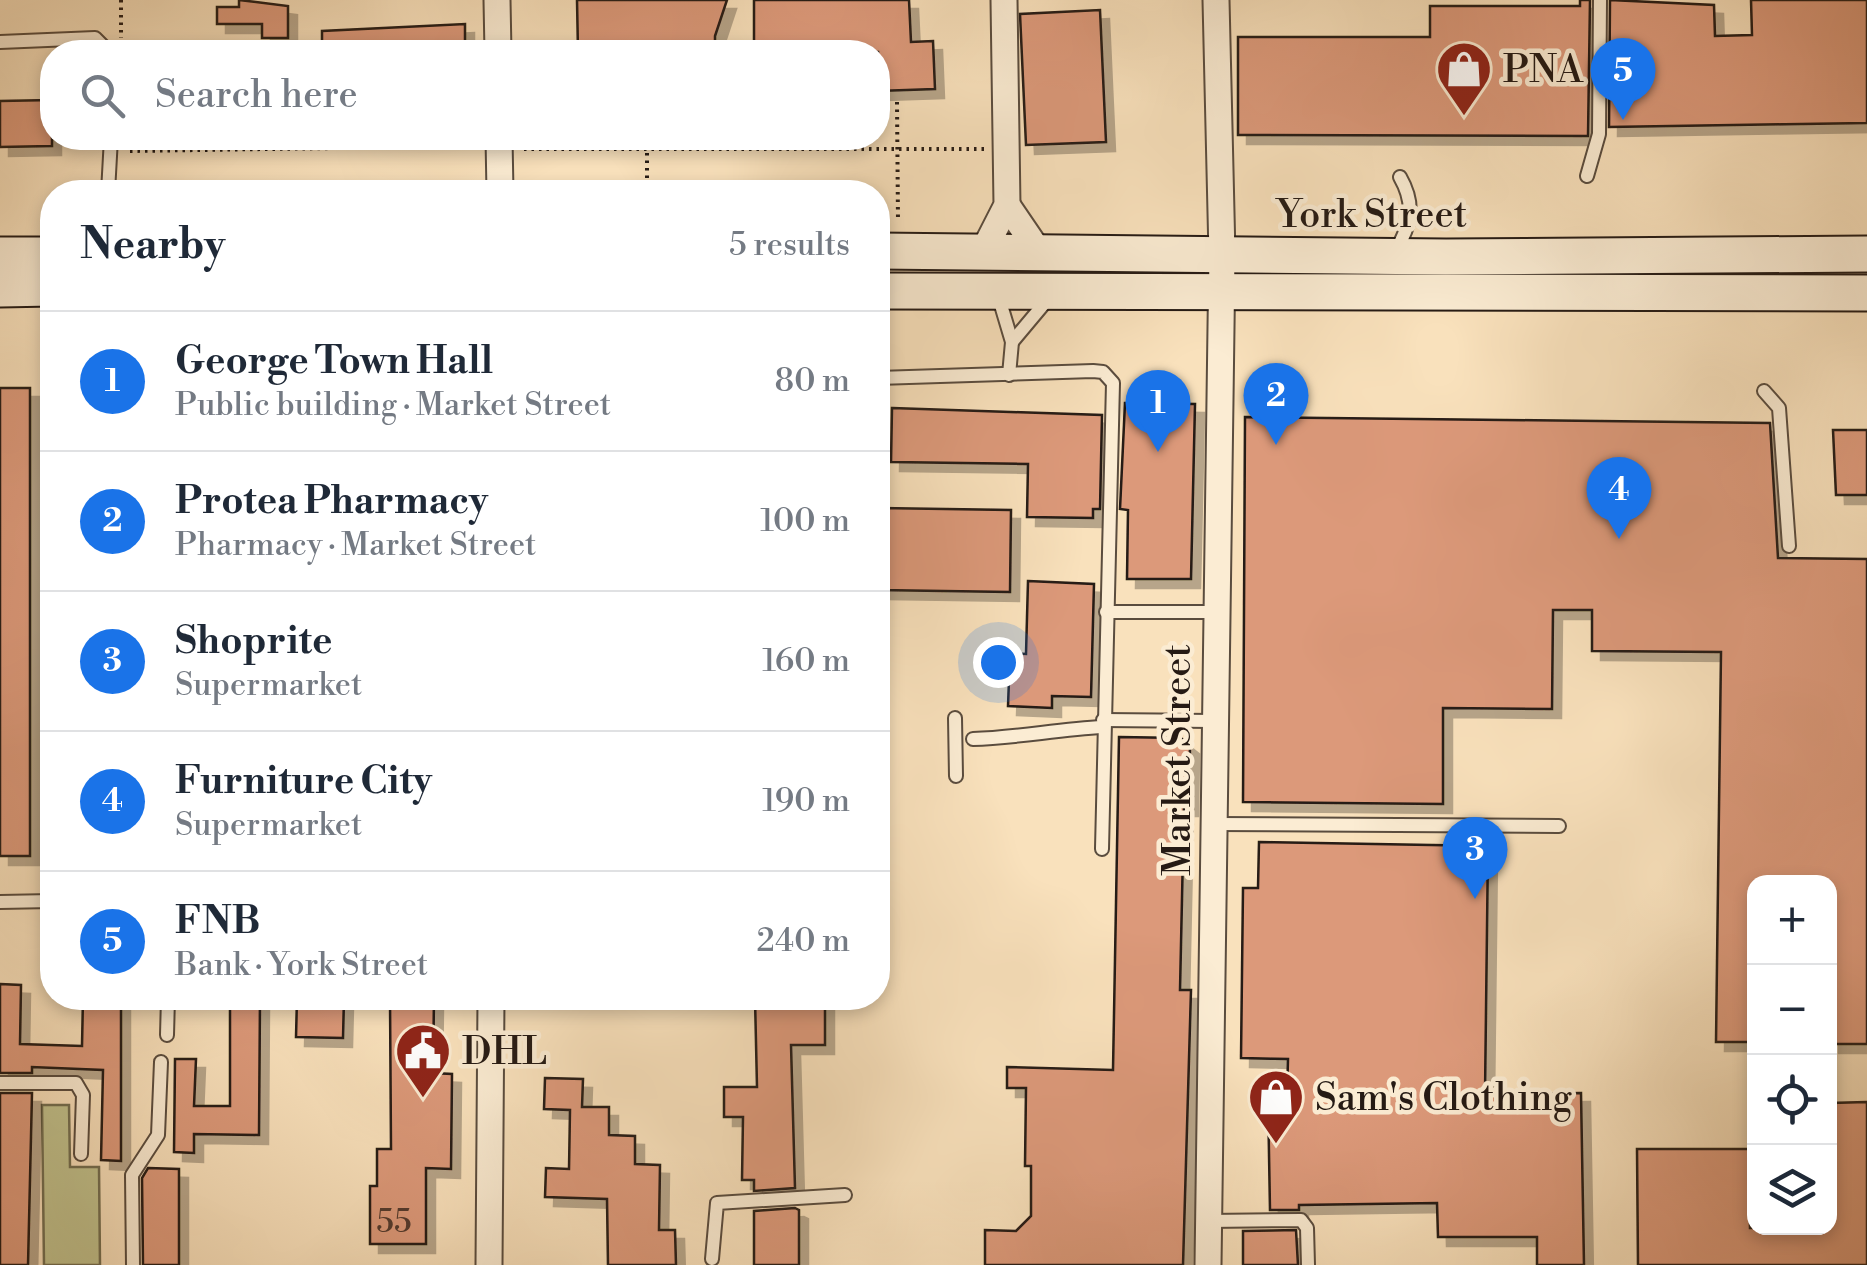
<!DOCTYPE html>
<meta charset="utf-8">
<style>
body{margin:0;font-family:"Libre Bodoni",serif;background:#f2f2f3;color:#1f2937}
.controls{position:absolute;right:30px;bottom:30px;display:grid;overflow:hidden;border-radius:20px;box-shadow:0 5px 15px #0003}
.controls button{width:90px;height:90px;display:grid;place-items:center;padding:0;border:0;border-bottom:2px solid #e0e1e3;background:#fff;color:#1f2937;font:50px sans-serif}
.you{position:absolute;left:998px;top:662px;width:35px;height:35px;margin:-25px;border:8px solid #fff;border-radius:50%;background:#1a73e8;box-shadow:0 0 0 15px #1a73e833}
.badge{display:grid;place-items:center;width:65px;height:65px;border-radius:50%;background:#1a73e8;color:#fff;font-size:32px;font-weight:700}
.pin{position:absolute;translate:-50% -82px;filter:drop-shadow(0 2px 5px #0008)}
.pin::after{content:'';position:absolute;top:52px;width:35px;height:30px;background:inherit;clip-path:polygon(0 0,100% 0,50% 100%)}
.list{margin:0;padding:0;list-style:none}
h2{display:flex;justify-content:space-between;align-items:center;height:130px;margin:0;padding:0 40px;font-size:42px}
h2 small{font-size:32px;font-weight:400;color:#747a83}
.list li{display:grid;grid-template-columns:65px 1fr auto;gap:30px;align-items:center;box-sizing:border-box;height:140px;padding:0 40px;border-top:2px solid #e0e1e3}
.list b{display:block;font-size:38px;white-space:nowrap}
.list p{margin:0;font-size:32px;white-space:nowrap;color:#747a83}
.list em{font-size:32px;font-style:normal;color:#747a83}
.icon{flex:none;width:55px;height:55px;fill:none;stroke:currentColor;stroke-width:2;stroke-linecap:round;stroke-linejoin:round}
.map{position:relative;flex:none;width:1867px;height:1265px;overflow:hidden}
.search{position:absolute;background:#fff;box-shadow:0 5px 15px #0003;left:40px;top:40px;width:850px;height:110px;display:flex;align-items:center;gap:25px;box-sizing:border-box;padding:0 35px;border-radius:40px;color:#747a83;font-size:38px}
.panel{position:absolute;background:#fff;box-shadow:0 5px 15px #0003;left:40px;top:180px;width:850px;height:830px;border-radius:40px}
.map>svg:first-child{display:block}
.green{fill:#c1c28e;stroke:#736e51;stroke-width:2.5}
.building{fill:#dc997a;stroke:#251a14;stroke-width:2.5;filter:url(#shadow)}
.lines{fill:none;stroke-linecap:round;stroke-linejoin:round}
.service-casing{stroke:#5a4c3e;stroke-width:16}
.minor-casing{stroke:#5a4c3e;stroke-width:29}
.secondary-casing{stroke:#251a14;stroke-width:39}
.path{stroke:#251a14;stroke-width:4;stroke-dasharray:2.5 5;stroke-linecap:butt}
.service{stroke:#fbecd3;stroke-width:12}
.minor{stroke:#fbecd3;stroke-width:25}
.secondary{stroke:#fbecd3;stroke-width:35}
.labels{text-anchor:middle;stroke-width:9;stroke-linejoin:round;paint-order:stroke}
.number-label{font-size:32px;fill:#533a2e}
.poi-label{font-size:38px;fill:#251a14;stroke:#fbecd3;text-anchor:start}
.street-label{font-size:38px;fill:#251a14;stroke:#fbecd3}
</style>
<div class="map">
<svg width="1867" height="1265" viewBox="0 0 1867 1265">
<defs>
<filter id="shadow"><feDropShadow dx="9" dy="9" stdDeviation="0" flood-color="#0004"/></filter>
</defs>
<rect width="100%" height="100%" fill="#f9e1bc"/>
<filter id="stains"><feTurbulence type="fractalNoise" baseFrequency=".002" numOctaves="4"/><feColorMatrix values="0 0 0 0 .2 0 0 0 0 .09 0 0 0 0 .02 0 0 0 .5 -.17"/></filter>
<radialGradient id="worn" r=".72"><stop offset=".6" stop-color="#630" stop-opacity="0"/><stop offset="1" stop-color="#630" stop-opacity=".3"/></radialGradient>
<!-- green -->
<path class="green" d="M42,1105H69L70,1167H99L100,1265H44Z"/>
<!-- building -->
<g class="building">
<path d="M239,0L288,6V38H262V24H217V7H239Z"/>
<path d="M577,0H727L715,36V52H578Z"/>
<path d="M754,0H909L911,42L933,41L935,89L878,91V52H771V44H754Z"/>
<path d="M1580,0H1590L1588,136L1238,135V37H1430V6H1580Z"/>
<path d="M1610,0L1714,5L1715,36L1752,35L1751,0H1867V123L1609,127Z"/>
<path d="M1100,10L1106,142L1026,145L1020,14Z"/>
<path d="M465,24V52H322V31Z"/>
<path d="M52,100V146L0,147V101Z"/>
<rect x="0" y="388" width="30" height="468"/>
<path d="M1125,403L1195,404L1191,579H1127L1128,510L1120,509Z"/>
<path d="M892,408L1102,415L1100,509H1093V518L1027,517L1028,464L891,462Z"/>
<path d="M1245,417L1770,423L1778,558L1867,559V1044H1830V882H1754V1042H1716L1721,652L1592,651V610H1553L1552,709L1443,708V804L1243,802Z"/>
<path d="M1833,430H1867V495H1836Z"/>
<path d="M879,508L1011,510L1010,592L878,590Z"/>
<path d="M1028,581L1094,584L1091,697L1052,696V708L1008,706L1010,653L1026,654Z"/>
<path d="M1119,737L1181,738L1190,745L1189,807H1184L1180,990H1191L1183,1265H985V1230L1016,1231L1031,1216V1166H1025L1026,1088H1007V1067L1113,1070Z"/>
<path d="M1259,842L1488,846L1485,1094L1581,1093L1584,1265H1537V1237H1438L1437,1203L1299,1205V1210H1270L1268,1097L1287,1096L1288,1059L1241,1058L1243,888H1258Z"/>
<path d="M0,984L21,985L20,1044L82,1046L83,998H121V1161L101,1160L103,1070L32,1067V1073H0Z"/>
<path d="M230,998H260L259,1135L194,1134V1153L174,1152L175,1059H196L194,1106H230Z"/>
<path d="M297,998H344L343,1038L296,1037Z"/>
<path d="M390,998H434L433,1073L452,1074L451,1169L426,1168V1244H370V1186H377V1149H391Z"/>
<path d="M755,998H825V1045H791L795,1188L754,1191V1180H742L743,1117H724V1087H757Z"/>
<path d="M545,1078L583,1079L582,1107H609V1135L635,1136V1164L660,1165L659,1230H675L676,1265H608L607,1199L545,1197L546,1168L569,1169L570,1110L544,1109Z"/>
<path d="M0,1093H32L28,1265H0Z"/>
<path d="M1867,1102V1265H1638L1637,1149H1749L1750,1228H1830V1103Z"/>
<path d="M148,1168L179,1169V1265H143L142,1178Z"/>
<path d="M795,1208L799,1210V1265H754V1211Z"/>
<path d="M1243,1231L1296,1230L1298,1265H1243Z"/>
</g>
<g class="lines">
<!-- service casing -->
<g class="service-casing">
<g id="service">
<path d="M0,42L95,38L109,52"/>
<path d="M1587,176L1599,134L1600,0"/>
<path d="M108,192L111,138"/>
<path d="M1395,252C1411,225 1416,205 1400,177"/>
<path d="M998,295L1012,342L1009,375"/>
<path d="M1012,342L1048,299"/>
<path d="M878,378L1093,371L1103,372L1113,383L1102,849"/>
<path d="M1764,391L1779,408L1789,546"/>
<path d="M1106,612H1216"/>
<path d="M955,718L956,776"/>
<path d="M1103,720L1214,721"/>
<path d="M973,739C1017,738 1058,729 1103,727"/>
<path d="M1214,824L1559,826"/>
<path d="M0,902L52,901"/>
<path d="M167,1035L168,998"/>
<path d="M0,1083H76L83,1095L81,1154"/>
<path d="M1208,1221L1301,1220L1307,1228L1308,1265"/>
<path d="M712,1259L717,1203L845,1195"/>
<path d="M133,1265L132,1175L158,1135L161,1062"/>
</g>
</g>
<!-- minor casing -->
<g class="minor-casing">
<g id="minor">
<path d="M497,0L498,52"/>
<path d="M499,138L500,192"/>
<path d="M1007,205L1039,252"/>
<path d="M983,252L1007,205L1004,0"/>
<path d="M489,1265L491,998"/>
<path d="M1208,1265L1222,255L1216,0"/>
</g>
</g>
<!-- secondary casing -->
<g class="secondary-casing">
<g id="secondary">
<path d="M878,251L1446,257L1867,254"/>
<path d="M0,255H52"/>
<path d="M0,289L52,288"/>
<path d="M878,291L1867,293"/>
</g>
</g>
<!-- path -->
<g class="path">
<path d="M121,0V38"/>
<path d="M897,102L898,222"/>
<path d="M647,138V192"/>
<path d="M524,149H985"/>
<path d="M130,151L475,146"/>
</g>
<!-- service -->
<use href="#service" class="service"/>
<!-- minor -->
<use href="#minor" class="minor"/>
<!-- secondary -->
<use href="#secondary" class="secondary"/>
</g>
<!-- icons -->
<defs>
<g id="shop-pin" transform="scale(2.875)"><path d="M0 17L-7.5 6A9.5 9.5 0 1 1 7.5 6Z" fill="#8f2418" stroke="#fbecd3"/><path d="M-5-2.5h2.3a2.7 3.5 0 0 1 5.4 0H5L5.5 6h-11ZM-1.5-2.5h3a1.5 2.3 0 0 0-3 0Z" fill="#fff"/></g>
<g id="civic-pin" transform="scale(2.875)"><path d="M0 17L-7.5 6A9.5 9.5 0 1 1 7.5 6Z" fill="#8f2418" stroke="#fbecd3"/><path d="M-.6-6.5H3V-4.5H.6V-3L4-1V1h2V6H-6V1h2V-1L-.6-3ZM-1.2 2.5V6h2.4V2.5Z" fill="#fff"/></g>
</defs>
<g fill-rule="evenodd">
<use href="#shop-pin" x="1464" y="69"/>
<use href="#civic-pin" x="423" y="1051"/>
<use href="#shop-pin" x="1276" y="1097"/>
</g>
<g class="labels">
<!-- number labels -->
<g class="number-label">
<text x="394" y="1232">55</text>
</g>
<!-- poi labels -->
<g class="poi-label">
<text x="1503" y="82">PNA</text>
<text x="462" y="1064">DHL</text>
<text x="1315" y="1110">Sam's Clothing</text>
</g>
<!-- street labels -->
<g class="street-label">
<text x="1372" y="227">York Street</text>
<text transform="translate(1177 760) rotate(-90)" y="13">Market Street</text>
</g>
</g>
<rect width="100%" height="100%" filter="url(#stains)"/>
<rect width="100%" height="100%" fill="url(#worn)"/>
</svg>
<div class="controls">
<button>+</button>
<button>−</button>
<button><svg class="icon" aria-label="locate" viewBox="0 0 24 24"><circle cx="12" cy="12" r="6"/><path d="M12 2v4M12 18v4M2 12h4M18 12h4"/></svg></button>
<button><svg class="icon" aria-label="layers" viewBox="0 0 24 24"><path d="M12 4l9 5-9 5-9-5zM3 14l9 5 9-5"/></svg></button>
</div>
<div class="you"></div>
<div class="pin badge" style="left:1158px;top:452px">1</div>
<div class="pin badge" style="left:1276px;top:445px">2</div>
<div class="pin badge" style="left:1475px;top:899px">3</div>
<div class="pin badge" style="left:1619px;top:539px">4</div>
<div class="pin badge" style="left:1623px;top:120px">5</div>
<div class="search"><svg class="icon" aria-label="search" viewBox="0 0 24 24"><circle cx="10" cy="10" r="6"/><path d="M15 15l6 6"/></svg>Search here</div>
<section class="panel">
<h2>Nearby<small>5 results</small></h2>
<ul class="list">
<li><span class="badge">1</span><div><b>George Town Hall</b><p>Public building · Market Street</p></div><em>80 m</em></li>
<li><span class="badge">2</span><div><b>Protea Pharmacy</b><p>Pharmacy · Market Street</p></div><em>100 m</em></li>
<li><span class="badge">3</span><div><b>Shoprite</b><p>Supermarket</p></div><em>160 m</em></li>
<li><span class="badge">4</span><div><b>Furniture City</b><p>Supermarket</p></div><em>190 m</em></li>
<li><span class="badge">5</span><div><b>FNB</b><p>Bank · York Street</p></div><em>240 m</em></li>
</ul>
</section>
</div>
